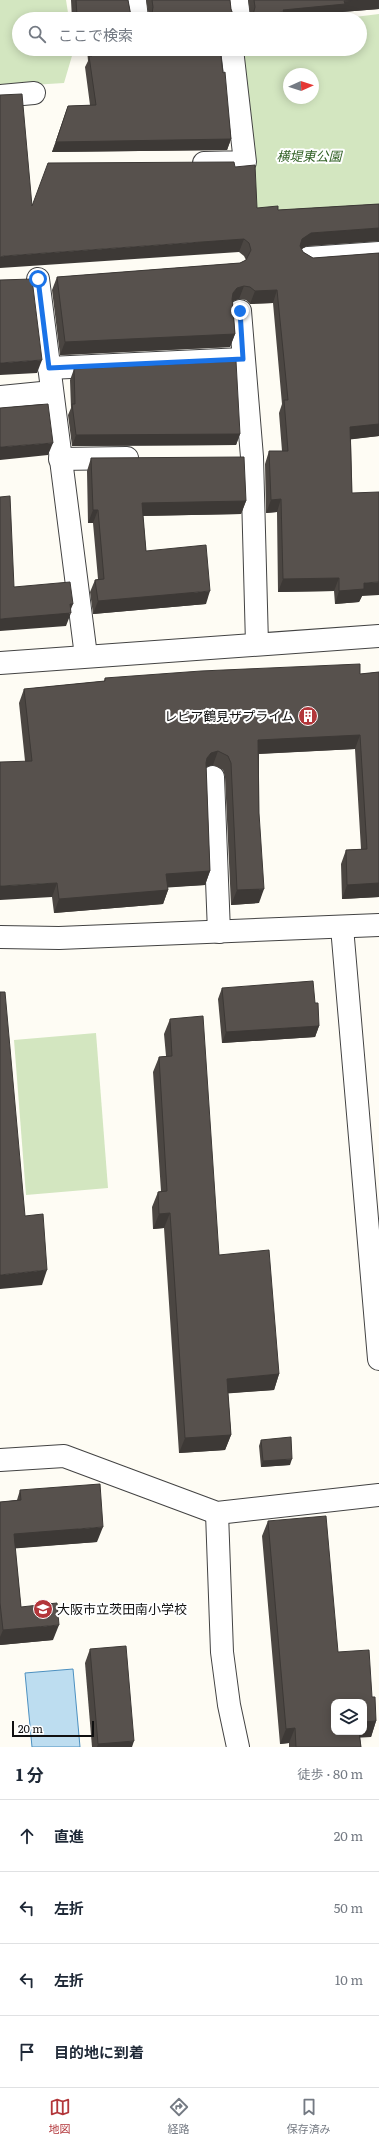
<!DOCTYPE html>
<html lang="ja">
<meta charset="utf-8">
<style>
body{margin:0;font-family:Literata,"Noto Sans JP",serif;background:#f6f6f7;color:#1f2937}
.controls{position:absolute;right:12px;bottom:12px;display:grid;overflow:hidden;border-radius:8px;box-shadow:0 2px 10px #0003}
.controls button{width:36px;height:36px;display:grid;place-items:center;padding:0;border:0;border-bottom:1px solid #e0e1e3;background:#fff;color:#1f2937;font:20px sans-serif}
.compass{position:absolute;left:283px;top:68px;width:36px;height:36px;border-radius:50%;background:#fff;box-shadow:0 2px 10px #0003;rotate:87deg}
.scale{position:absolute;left:12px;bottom:10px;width:82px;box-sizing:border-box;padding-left:4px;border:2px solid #101010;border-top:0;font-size:11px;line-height:14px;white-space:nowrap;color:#101010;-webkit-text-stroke:3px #fff;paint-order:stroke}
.stop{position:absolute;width:12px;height:12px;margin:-9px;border:3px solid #1a73e8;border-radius:50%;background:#fff}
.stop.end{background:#1a73e8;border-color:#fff;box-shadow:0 1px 4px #0008}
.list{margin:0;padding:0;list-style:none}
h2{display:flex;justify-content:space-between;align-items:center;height:52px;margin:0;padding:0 16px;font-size:17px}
h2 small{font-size:13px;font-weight:400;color:#747a83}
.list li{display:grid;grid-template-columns:26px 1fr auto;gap:12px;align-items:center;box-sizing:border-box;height:72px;padding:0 16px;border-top:1px solid #e0e1e3}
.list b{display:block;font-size:15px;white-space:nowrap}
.list em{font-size:13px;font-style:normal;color:#747a83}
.icon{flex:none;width:22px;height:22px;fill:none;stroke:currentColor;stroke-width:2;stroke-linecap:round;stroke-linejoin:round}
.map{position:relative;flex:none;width:379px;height:1747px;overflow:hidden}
.search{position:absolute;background:#fff;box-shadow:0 2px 10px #0003;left:12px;right:12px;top:12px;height:44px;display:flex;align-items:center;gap:10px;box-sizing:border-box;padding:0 14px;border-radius:22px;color:#747a83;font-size:15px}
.sheet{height:340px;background:#fff}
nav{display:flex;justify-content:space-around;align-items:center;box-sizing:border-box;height:56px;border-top:1px solid #e0e1e3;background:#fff;font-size:11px;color:#747a83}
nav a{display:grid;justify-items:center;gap:2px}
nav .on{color:#b2363a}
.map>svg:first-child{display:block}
.green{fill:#d3e6c0;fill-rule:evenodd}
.water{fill:#bdddf0;stroke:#4c90c0}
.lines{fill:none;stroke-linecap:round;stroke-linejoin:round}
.minor-casing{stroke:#434343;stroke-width:24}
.minor{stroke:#fff;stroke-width:22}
.wall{fill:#4b4642}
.shaded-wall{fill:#3d3936}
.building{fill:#57514d;stroke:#3d3936}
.route{stroke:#1a73e8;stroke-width:5}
.labels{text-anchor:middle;stroke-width:4;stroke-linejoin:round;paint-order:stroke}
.park-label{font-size:13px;font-style:italic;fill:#326226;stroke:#fff}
.poi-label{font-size:13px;fill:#101010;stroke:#fff;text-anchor:end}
</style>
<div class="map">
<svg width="379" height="1747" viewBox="0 0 379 1747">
<rect width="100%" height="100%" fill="#fefcf4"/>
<!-- green -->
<g class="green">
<path d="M0,0H66L69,19H19V49H74L64,83L0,87Z"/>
<path d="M379,14V210L258,217L237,53L239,49H360V19H338ZM289,74H313V98H289Z"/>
<path d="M96,1033L108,1188L26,1195L14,1040Z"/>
</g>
<!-- water -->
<path class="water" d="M73,1669L80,1747H32L25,1673Z"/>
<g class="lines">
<!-- minor casing -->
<g class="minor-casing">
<g id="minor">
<path d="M135,0L137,19"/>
<path d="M237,0L239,19"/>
<path d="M0,96L34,93"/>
<path d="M204,163L245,162L232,49"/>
<path d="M308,258L379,253"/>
<path d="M38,279L86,656"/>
<path d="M240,311L252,457L257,644"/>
<path d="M49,368L243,359"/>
<path d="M0,397L52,392"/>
<path d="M60,459L127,458"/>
<path d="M0,663L379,636"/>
<path d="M213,777L219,932"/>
<path d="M342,927L379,1359"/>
<path d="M0,937L59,938L379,925"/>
<path d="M0,1460L64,1456L217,1513L379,1495"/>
<path d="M217,1513L222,1652L229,1705L238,1747"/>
</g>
</g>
<!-- minor -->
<use href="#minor" class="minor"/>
</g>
<!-- wall -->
<g class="wall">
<path d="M71,0H128L131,16L135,19H72Z"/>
<path d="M146,0H230L231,9L234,17L233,19H145L149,16Z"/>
<path d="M248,0H379V9L342,12L341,15L297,19H251V18Z"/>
<path d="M87,49H220L231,139L227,150L52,152L68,106L90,105L85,67L88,61Z"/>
<path d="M235,167L257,208L278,210L379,204V241L307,246L301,249L303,252L313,258L379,253V436L351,439L352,493L362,596L359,602L335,604L334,591L278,592L277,512L266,513L265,464L269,451H282L279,413L282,404L273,303L250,304L246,300L239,299L233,301L235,334L230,347L60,355L52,290L57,277L240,263L246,260L244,256L239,252L32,206Z"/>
<path d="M74,369L240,434L236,445L72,446L68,415L71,408L70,380Z"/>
<path d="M91,458L246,501L241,514L143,516L146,551L206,604L93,614L90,592L95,580L98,579L93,523H88L87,471Z"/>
<path d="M379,672V897L342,899L341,864L346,850L361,849L355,749L259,754V903L231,905L225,777L223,770L213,765L206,767L210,871L205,885L167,887L168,890L163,904L54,913L52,897L25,761L19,703L24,689L104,681L105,678L360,674Z"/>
<path d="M222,988L315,1003L319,1026L315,1037L222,1043L218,999Z"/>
<path d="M170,1019L219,1255L279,1374L274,1390L228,1393L231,1435L225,1450L179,1453L164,1228L153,1229L152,1207L158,1192L161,1191L153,1072L159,1057L166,1056L164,1034Z"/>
<path d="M261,1440L290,1465L261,1467L259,1446Z"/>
<path d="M20,1490L97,1542L15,1548L21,1607L53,1640L0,1645V1502L17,1500Z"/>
<path d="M268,1521L338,1652L372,1697L376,1721L371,1737H360L361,1747H289V1743L280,1744L262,1536Z"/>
<path d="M90,1649L132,1747H92L85,1663Z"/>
</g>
<!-- shaded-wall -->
<g class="shaded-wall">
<path d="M358,0H379V9L342,12L341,15L297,19H252L253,15L283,10Z"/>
<path d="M88,15L87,19H76L77,16Z"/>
<path d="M234,17L233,19H215L216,18Z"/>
<path d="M231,139L227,150L52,152L56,142Z"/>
<path d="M379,228V241L307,246L297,252L302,239L311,233Z"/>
<path d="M244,239L239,252L0,268V257L4,256Z"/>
<path d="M244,286L239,299L233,301L229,306L233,293L237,288Z"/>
<path d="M277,290L273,303L250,304L255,291Z"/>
<path d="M235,334L230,347L60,355L65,342Z"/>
<path d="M42,360L37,373L0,375V363Z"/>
<path d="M379,424V436L346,440L350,427Z"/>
<path d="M240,434L236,445L72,446L76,435Z"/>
<path d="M53,443L48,455L0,460V447Z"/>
<path d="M281,499L277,512L266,513L271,500Z"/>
<path d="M246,501L241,514L137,516L142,503Z"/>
<path d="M93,510H98L93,523H88Z"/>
<path d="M339,578L334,591L278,592L283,579Z"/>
<path d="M379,582V595L362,596L359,602L335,604L339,591L364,583Z"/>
<path d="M210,591L206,604L93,614L98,601Z"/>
<path d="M70,604H73L69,614L71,613L66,626L0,631V619Z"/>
<path d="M360,735L355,749L253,754L258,740Z"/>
<path d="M218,751L213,765L206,767L202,772L207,758L211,753Z"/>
<path d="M210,871L205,885L161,888L166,874Z"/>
<path d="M57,883L52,897L0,900V886Z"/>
<path d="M379,883V897L342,899L347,885Z"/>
<path d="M264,889L259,903L231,905L237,890Z"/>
<path d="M168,890L163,904L54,913L59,899Z"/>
<path d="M319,1026L315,1037L222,1043L226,1032Z"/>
<path d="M170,1213L164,1228L153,1229L159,1214Z"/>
<path d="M47,1270L42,1285L0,1289V1275Z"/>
<path d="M279,1374L274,1390L221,1394L227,1379Z"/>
<path d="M231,1435L225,1450L179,1453L185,1438Z"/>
<path d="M292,1459L290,1465L261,1467L263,1461Z"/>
<path d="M103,1527L97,1542L8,1549L14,1534Z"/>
<path d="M59,1625L53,1640L0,1645V1637L3,1630Z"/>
<path d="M376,1721L371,1737L353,1738L355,1732H364V1722Z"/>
<path d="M295,1728L289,1743L280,1744L286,1729Z"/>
<path d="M134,1741L132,1747H97L98,1744Z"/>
</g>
<!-- building -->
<g class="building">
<path d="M76,0H128L131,16L135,19H89L88,15L77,16Z"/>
<path d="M152,0H230L231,9L234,17L216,18V19H145L152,14L153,7Z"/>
<path d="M254,0H358L344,1L345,4L283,10L284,12L253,15L255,7Z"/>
<path d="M92,49H220L223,73L225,72L231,139L56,142L68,106L96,105L89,56H92Z"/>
<path d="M22,94L32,206L48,163L234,162L235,167L255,165L257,208L278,206V210L379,204V228L311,233L302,239L300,246L303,252L313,258L379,253V424L350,427L352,493L379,492V582L364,583V589L339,591V578L283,579L281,499L271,500L269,451H288L284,400H288L277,290L255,291L250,287L244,286L237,288L233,293L232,299L235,334L65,342L57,277L240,263L246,260L251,250L249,243L244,239L4,256L0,257V95Z"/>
<path d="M32,279L42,360L0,363V280Z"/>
<path d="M236,361L240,434L76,435L72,404H75L74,369Z"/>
<path d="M48,404L53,443L0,447V408Z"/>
<path d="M244,457L246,501L142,503L146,551L206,545L210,591L98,601L95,580L104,579L98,510H93L91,458Z"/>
<path d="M10,496L14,587L70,582L73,604H70L71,613L0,619V497Z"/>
<path d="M360,664V674L379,672V883L347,885L346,850L367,849L360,735L258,740L259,813L264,889L237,890L231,763L228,756L218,751L211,753L207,758L206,763L210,871L166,874L168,890L59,899L57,883L0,886V762L32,761L24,689L105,681V678L201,671Z"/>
<path d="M313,981L315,1003H318L319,1026L226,1032L222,988Z"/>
<path d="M0,992H5L25,1216L43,1214L47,1270L0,1275Z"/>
<path d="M203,1016L219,1255L269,1250L279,1374L227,1379L231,1435L185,1438L170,1213L159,1214L158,1192L167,1191L159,1057L172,1056L170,1019Z"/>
<path d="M291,1437L292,1459L263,1461L261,1440Z"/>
<path d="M100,1484L103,1527L14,1534L21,1607L57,1603L59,1625L3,1630L0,1603V1502L21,1500L20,1490Z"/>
<path d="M326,1516L338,1652L369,1650L372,1697H375L376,1721L364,1722V1702H334V1732H359L361,1747H296L295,1728L286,1729L268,1521Z"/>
<path d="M126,1646L134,1741L98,1744L90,1649Z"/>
</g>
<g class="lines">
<!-- route -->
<path class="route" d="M38,279L49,368L243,359L240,311"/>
</g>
<!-- icons -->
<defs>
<g id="building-disc" transform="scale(1)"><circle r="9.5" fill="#b2363a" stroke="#fff"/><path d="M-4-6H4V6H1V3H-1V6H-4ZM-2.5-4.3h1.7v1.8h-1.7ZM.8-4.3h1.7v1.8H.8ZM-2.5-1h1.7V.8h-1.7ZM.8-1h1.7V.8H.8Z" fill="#fff"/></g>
<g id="school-disc" transform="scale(1)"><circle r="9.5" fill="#b2363a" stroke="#fff"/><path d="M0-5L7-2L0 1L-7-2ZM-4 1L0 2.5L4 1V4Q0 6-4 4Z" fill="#fff"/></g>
</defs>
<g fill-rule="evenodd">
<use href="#building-disc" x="308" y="716"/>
<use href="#school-disc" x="43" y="1609"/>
</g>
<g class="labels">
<!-- park labels -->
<g class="park-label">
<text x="309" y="161">横堤東公園</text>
</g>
<!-- poi labels -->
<g class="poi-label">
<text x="294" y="721">レピア鶴見ザプライム</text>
<text x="57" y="1614" text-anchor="start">大阪市立茨田南小学校</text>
</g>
</g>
</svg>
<div class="controls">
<button><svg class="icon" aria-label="layers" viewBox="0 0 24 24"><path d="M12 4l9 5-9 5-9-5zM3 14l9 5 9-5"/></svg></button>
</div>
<svg class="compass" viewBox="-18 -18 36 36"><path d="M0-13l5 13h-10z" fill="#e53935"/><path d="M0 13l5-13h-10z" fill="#747a83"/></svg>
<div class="scale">20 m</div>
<div class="stop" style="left:38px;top:279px"></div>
<div class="stop end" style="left:240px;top:311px"></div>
<div class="search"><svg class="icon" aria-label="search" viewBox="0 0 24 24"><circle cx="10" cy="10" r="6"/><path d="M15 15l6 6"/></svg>ここで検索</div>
</div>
<section class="sheet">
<h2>1 分<small>徒歩 · 80 m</small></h2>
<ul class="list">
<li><svg class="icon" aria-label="ahead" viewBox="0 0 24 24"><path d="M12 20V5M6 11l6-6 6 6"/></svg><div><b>直進</b></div><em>20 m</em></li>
<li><svg class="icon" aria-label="left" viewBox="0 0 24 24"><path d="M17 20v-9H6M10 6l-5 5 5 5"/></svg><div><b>左折</b></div><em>50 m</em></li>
<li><svg class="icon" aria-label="left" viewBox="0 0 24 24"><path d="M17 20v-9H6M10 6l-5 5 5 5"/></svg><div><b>左折</b></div><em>10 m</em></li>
<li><svg class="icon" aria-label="arrive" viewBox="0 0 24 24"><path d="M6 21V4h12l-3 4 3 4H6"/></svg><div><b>目的地に到着</b></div></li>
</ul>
</section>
<nav>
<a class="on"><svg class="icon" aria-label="map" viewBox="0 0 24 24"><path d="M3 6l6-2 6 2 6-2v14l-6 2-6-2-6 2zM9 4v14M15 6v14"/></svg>地図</a>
<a><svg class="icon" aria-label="directions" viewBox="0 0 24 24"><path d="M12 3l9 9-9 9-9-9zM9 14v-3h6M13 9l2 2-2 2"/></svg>経路</a>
<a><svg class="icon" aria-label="saved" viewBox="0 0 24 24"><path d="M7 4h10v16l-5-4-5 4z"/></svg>保存済み</a>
</nav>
